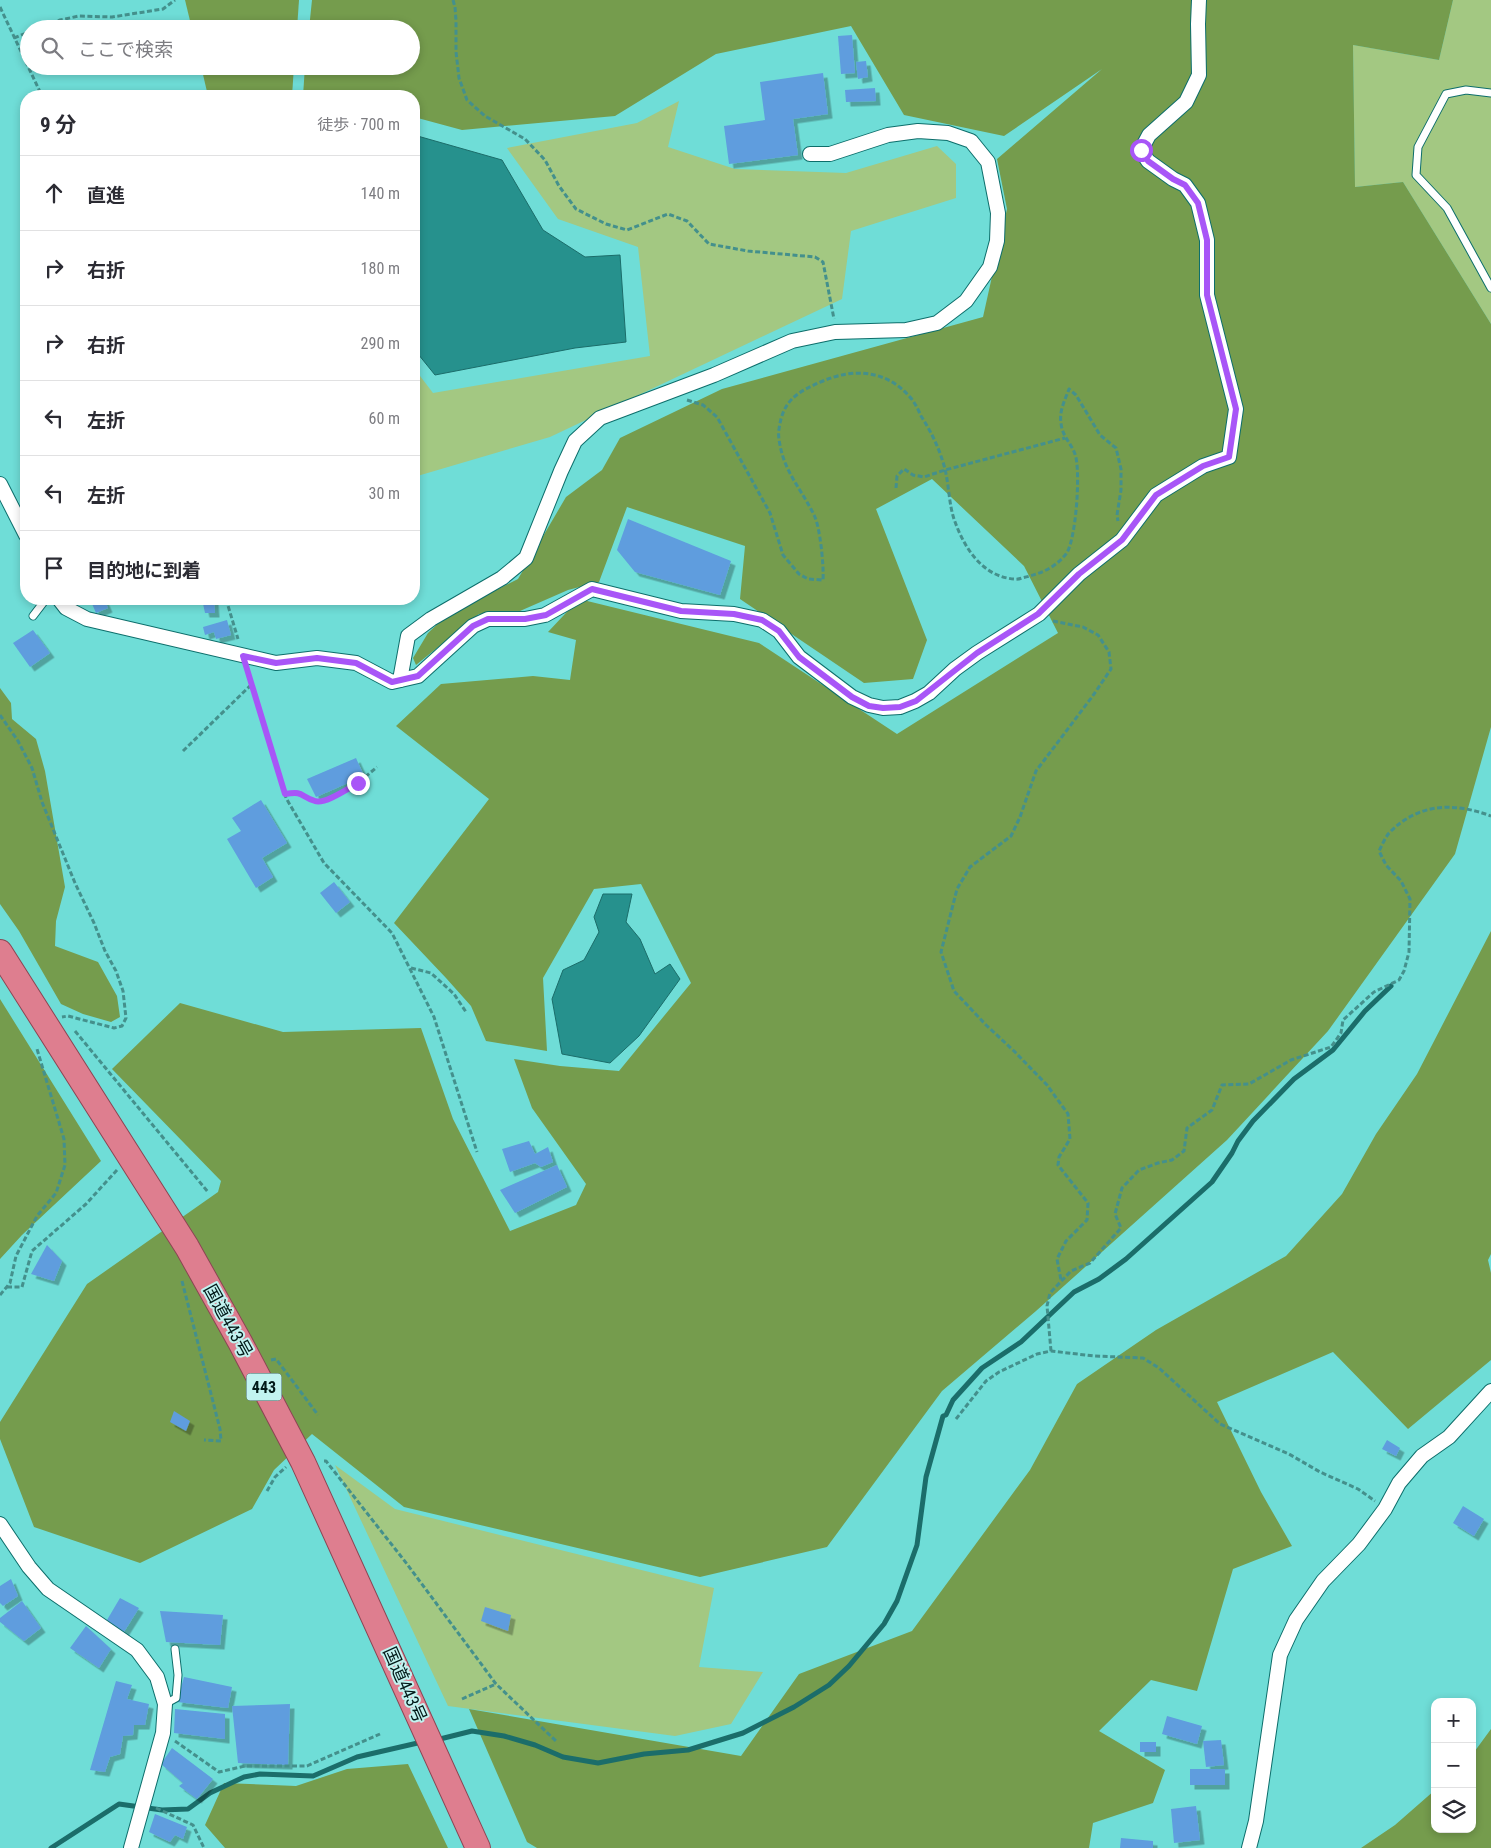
<!DOCTYPE html>
<html lang="ja">
<meta charset="utf-8">
<style>
body{margin:0;font-family:"Roboto Condensed","Noto Sans JP",sans-serif;background:#f7f7f7;color:#2b2b33}
.controls{position:absolute;right:15px;bottom:15px;display:grid;overflow:hidden;border-radius:10px;box-shadow:0 2px 8px #0003}
.controls button{width:45px;height:45px;display:grid;place-items:center;padding:0;border:0;border-bottom:1px solid #e1e1e2;background:#fff;color:#2b2b33;font:25px sans-serif}
.stop{position:absolute;width:15px;height:15px;margin:-11px;border:4px solid #a855f7;border-radius:50%;background:#fff}
.stop.end{background:#a855f7;border-color:#fff;box-shadow:0 1px 5px #0008}
.list{margin:0;padding:0;list-style:none}
h2{display:flex;justify-content:space-between;align-items:center;height:65px;margin:0;padding:0 20px;font-size:21px}
h2 small{font-size:16px;font-weight:400;color:#7c7c81}
.list li{display:grid;grid-template-columns:32px 1fr auto;gap:15px;align-items:center;box-sizing:border-box;height:75px;padding:0 20px;border-top:1px solid #e1e1e2}
.list b{display:block;font-size:19px;white-space:nowrap}
.list em{font-size:16px;font-style:normal;color:#7c7c81}
.icon{flex:none;width:28px;height:28px;fill:none;stroke:currentColor;stroke-width:2;stroke-linecap:round;stroke-linejoin:round}
.map{position:relative;flex:none;width:1491px;height:1848px;overflow:hidden}
.search{position:absolute;background:#fff;box-shadow:0 2px 8px #0003;left:20px;top:20px;width:400px;height:55px;display:flex;align-items:center;gap:12px;box-sizing:border-box;padding:0 18px;border-radius:28px;color:#7c7c81;font-size:19px}
.panel{position:absolute;background:#fff;box-shadow:0 2px 8px #0003;left:20px;top:90px;width:400px;height:515px;border-radius:20px}
.map>svg:first-child{display:block}
.green{fill:#a3c882}
.forest{fill:#759c4d}
.water{fill:#26918d;stroke:#1b6d6a}
.lines{fill:none;stroke-linecap:round;stroke-linejoin:round}
.stream{stroke:#1b6d6a;stroke-width:5}
.building{fill:#5f9dde;filter:url(#shadow)}
.service-casing{stroke:#0d6e6b;stroke-width:9}
.minor-casing{stroke:#0d6e6b;stroke-width:16}
.trunk-casing{stroke:#8c4553;stroke-width:26}
.path{stroke:#44908c;stroke-width:3;stroke-dasharray:5 2.5;stroke-linecap:butt}
.service{stroke:#fff;stroke-width:7}
.minor{stroke:#fff;stroke-width:14}
.trunk{stroke:#de7e8f;stroke-width:24}
.route{stroke:#a855f7;stroke-width:6}
.labels{text-anchor:middle;stroke-width:4;stroke-linejoin:round;paint-order:stroke}
.shield{fill:#c2f3f0;stroke:#3c5a59;stroke-width:1}
.shield-label{font-size:16px;font-weight:bold;fill:#021918}
.street-label{font-size:18px;fill:#021918;stroke:#c2f3f0}
</style>
<div class="map">
<svg width="1491" height="1848" viewBox="0 0 1491 1848">
<defs>
<filter id="shadow"><feDropShadow dx="4.5" dy="4.5" stdDeviation="0" flood-color="#0004"/></filter>
</defs>
<rect width="100%" height="100%" fill="#6fddd7"/>
<!-- green -->
<g class="green">
<path d="M1453,0H1491V324L1403,182L1355,187L1353,45L1439,60Z"/>
<path d="M679,101L668,147L735,169L846,173L937,146L956,164V198L851,231L842,299L550,437L414,477V368L433,393L650,356L638,247L558,219L507,148L637,123Z"/>
<path d="M335,1465L395,1509L714,1588L699,1667L763,1672L731,1724L675,1736L448,1706Z"/>
</g>
<!-- forest -->
<g class="forest">
<path d="M185,0H299L297,29H192Z"/>
<path d="M312,0H1453L1439,60L1353,45L1355,187L1403,182L1491,324V727L1455,854L1328,1031L1227,1140L1036,1311L942,1391L827,1547L700,1577L404,1507L312,1434L274,1470L252,1509L140,1563L34,1527L0,1439V1422L87,1284L218,1192L221,1181L112,1069L180,1003L283,1032L421,1028L453,1119L510,1231L576,1205L586,1184L532,1108L514,1059L560,1066L619,1071L691,983L641,884L594,889L543,978L547,1051L486,1041L471,1006L446,978L394,923L489,799L396,726L441,684L533,676L570,680L576,640L548,632L579,599L759,643L897,734L1058,633L1024,566L932,479L876,509L927,640L913,679L864,683L740,599L745,546L627,507L599,582L568,590L520,611L479,614L416,665L413,658L428,633L448,614L518,579L566,497L602,470L620,438L722,389L983,317L1007,209L997,159L1102,69L1004,136L904,115L851,26L716,54L615,116L462,130L414,117V96H303L305,66H411V29H309Z"/>
<path d="M201,66H294L292,96H208Z"/>
<path d="M0,688L11,703L12,719L36,739L45,771L65,887L56,921L55,946L98,962L117,996L120,1017L111,1022L83,1014L61,1004L19,931L0,904Z"/>
<path d="M1491,931V1254L1488,1260L1491,1273V1360L1408,1429L1333,1352L1217,1402L1261,1492L1292,1546L1233,1569L1197,1691L1151,1680L1099,1731L1165,1770L1153,1803L1093,1823L1089,1848H537L527,1842L469,1709L741,1756L799,1674L912,1631L1030,1470L1077,1384L1156,1330L1286,1256L1342,1194L1376,1134L1417,1074Z"/>
<path d="M0,999L101,1161L22,1235L0,1259Z"/>
<path d="M1491,1729V1848H1361L1395,1825L1435,1790V1829H1472V1755Z"/>
<path d="M408,1764L448,1848H225L205,1825L224,1783L296,1786L347,1769Z"/>
</g>
<!-- water -->
<g class="water">
<path d="M414,135L502,160L543,230L585,257L620,255L626,342L575,348L435,375L414,349Z"/>
<path d="M603,894H632L626,922L640,939L655,974L670,964L680,979L639,1036L610,1063L562,1054L552,999L563,970L584,960L599,932L594,917Z"/>
</g>
<g class="lines">
<!-- stream -->
<g class="stream">
<path d="M436,1740L472,1731L504,1736L535,1745L563,1757L598,1763L644,1754L688,1750L743,1733L794,1707L829,1685L849,1666L884,1624L897,1601L917,1545L926,1477L943,1416L946,1415L953,1400L982,1368L1021,1342L1074,1292L1099,1279L1126,1259L1212,1182L1232,1153L1238,1141L1253,1121L1294,1079L1333,1050L1365,1011L1391,986"/>
<path d="M51,1848L119,1804L162,1810L188,1809L210,1793L244,1777L260,1774L313,1776L357,1757L422,1742"/>
</g>
</g>
<!-- building -->
<g class="building">
<path d="M852,35L855,73L841,74L838,36Z"/>
<path d="M866,61L868,77L858,79L856,62Z"/>
<path d="M823,73L828,114L793,119L798,155L729,164L724,126L765,120L760,82Z"/>
<path d="M875,88L876,101L846,102L845,90Z"/>
<path d="M628,519L731,561L720,595L635,572L617,550Z"/>
<path d="M90,599H104L108,608L96,613Z"/>
<path d="M202,599H214L215,613H205Z"/>
<path d="M227,620L231,635L216,639L214,632L205,635L203,627Z"/>
<path d="M33,630L50,653L30,667L13,643Z"/>
<path d="M356,758L364,776L316,797L307,779Z"/>
<path d="M261,800L287,843L262,858L273,877L256,888L227,839L241,831L232,818Z"/>
<path d="M334,882L350,902L336,913L320,893Z"/>
<path d="M529,1141L535,1154L548,1147L553,1162L541,1167L535,1163L510,1172L502,1149Z"/>
<path d="M557,1165L567,1187L515,1213L500,1190Z"/>
<path d="M47,1245L62,1261L54,1281L31,1274Z"/>
<path d="M174,1411L190,1421L186,1431L170,1422Z"/>
<path d="M1387,1440L1400,1448L1396,1456L1382,1449Z"/>
<path d="M1463,1506L1484,1519L1474,1536L1453,1523Z"/>
<path d="M11,1579L18,1596L3,1606L0,1603V1586Z"/>
<path d="M120,1598L139,1608L122,1635L107,1620Z"/>
<path d="M22,1601L41,1628L24,1641L0,1622V1618Z"/>
<path d="M485,1607L511,1615L508,1631L481,1621Z"/>
<path d="M160,1611L223,1615L220,1645L166,1642Z"/>
<path d="M86,1626L111,1649L99,1668L70,1648Z"/>
<path d="M184,1677L232,1687L228,1708L177,1702Z"/>
<path d="M116,1681L132,1685L127,1699L149,1704L145,1725H134L133,1735L123,1736L120,1754L110,1757L105,1772L90,1770Z"/>
<path d="M290,1704L288,1765L238,1763L232,1706Z"/>
<path d="M175,1709L225,1714V1739L174,1733Z"/>
<path d="M1167,1716L1202,1726L1197,1744L1162,1734Z"/>
<path d="M1221,1740L1224,1765L1206,1767L1203,1741Z"/>
<rect x="1140" y="1742" width="16" height="10"/>
<path d="M172,1748L213,1779L197,1799L179,1786L183,1783L161,1764Z"/>
<rect x="1190" y="1769" width="35" height="16"/>
<path d="M1196,1806L1200,1840L1174,1843L1171,1809Z"/>
<path d="M155,1814L187,1827L183,1839L175,1835L170,1842L149,1832Z"/>
<path d="M1121,1838L1153,1841V1848H1120Z"/>
</g>
<g class="lines">
<!-- service casing -->
<g class="service-casing">
<g id="service">
<path d="M1491,93L1466,90L1446,94L1418,147L1416,175L1447,208L1491,288"/>
<path d="M33,616L46,599"/>
<path d="M165,1704L176,1698L178,1675L175,1649"/>
</g>
</g>
<!-- minor casing -->
<g class="minor-casing">
<g id="minor">
<path d="M0,484L26,535"/>
<path d="M59,599L66,608L87,619L276,663L317,658L356,663L392,682L418,676L473,626L488,619H525L545,615L592,589L681,611L734,614L762,620L779,631L799,657L852,697L869,705L883,708L900,707L915,701L929,693L955,669L977,653L1039,614L1079,574L1122,540L1156,495L1203,466L1229,457L1236,409L1207,295V240L1198,203L1185,185L1173,179L1148,161L1141,150L1149,135L1186,102L1199,75L1198,24L1199,0"/>
<path d="M400,680L408,636L431,619L502,578L526,558L561,471L575,441L600,418L714,375L792,341L835,332L906,330L937,323L966,301L990,267L997,241L998,213L988,162L971,141L948,133L918,131L888,135L830,154H810"/>
<path d="M0,1524L29,1567L48,1589L137,1650L157,1677L165,1704L163,1733L131,1848"/>
<path d="M1249,1848L1256,1821L1280,1655L1296,1620L1323,1581L1359,1544L1385,1509L1399,1483L1422,1456L1449,1437L1491,1391"/>
</g>
</g>
<!-- trunk casing -->
<g class="trunk-casing">
<path id="trunk" d="M0,952L187,1247L240,1342L303,1462L478,1848"/>
</g>
<!-- path -->
<g class="path">
<path d="M453,0L455,7L456,21V52L459,78L467,100L485,116L525,139L545,160L559,186L576,209L606,224L627,230L668,214L687,221L709,244L748,251L815,257L823,262L834,319"/>
<path d="M0,7L42,96"/>
<path d="M37,29L60,20L79,16L112,17L163,9L175,0"/>
<path d="M14,38L29,32"/>
<path d="M687,400L703,405L717,417L770,513L783,555L799,574L808,579L823,580C824,566 820,526 814,515C802,490 785,473 780,445C779,440 778,434 779,429C783,400 797,392 823,381C853,368 886,370 909,396C914,401 918,409 921,416C932,433 940,450 945,469C949,486 949,504 954,519C963,545 979,572 1007,578C1012,579 1017,580 1022,578C1039,574 1054,569 1066,554C1076,541 1081,471 1075,454C1071,443 1062,436 1061,423C1059,411 1065,400 1069,389L1076,395L1100,435L1116,448L1121,469V490L1117,515L1118,521"/>
<path d="M896,488L897,476L904,469L913,475L924,477L945,470L1065,438"/>
<path d="M226,599L238,639"/>
<path d="M1053,621L1083,627L1098,635L1109,652L1111,669L1092,697L1036,771L1020,817L1011,836L970,867L957,889L941,952L954,991L986,1025L1014,1051L1047,1085L1068,1114L1070,1139L1059,1157L1058,1165L1088,1203L1087,1220L1066,1241L1057,1259L1061,1280"/>
<path d="M248,671L286,798L324,863L392,933L434,1017L477,1152"/>
<path d="M0,715L18,741L32,768L42,802L75,883L94,923L105,951L116,971L123,991L126,1018L122,1026L114,1028L68,1016L62,1017"/>
<path d="M183,751L252,684"/>
<path d="M285,794L298,792L316,802H322L358,783L377,767"/>
<path d="M411,968L431,973L454,994L466,1012"/>
<path d="M75,1031L208,1192"/>
<path d="M182,1281L220,1429L221,1441L204,1440"/>
<path d="M7,1287H22L32,1251L86,1204L117,1170"/>
<path d="M0,1295L10,1283L16,1256L37,1216L56,1193L65,1165L64,1139L37,1049"/>
<path d="M1051,1351L1047,1306L1050,1293L1071,1271L1090,1263L1121,1228L1115,1214L1122,1188L1139,1170L1158,1163L1172,1160L1184,1151L1187,1128L1212,1110L1222,1085L1249,1084L1291,1060L1331,1047L1341,1033L1343,1020L1374,992L1399,980L1404,971L1409,952L1410,899L1401,881L1386,865L1379,851C1382,845 1385,838 1389,833C1418,803 1454,802 1491,816"/>
<path d="M271,1360L276,1359L318,1415"/>
<path d="M956,1419L986,1381L999,1372L1037,1354L1051,1351L1094,1356L1143,1358L1159,1368L1220,1424L1289,1454L1320,1472L1358,1489L1375,1501"/>
<path d="M324,1461H326L407,1564L496,1684L557,1742"/>
<path d="M267,1491L275,1477L286,1467"/>
<path d="M462,1699L496,1684"/>
<path d="M175,1741L219,1772L245,1766H307L380,1734"/>
<path d="M156,1808L193,1825L204,1848"/>
</g>
<!-- service -->
<use href="#service" class="service"/>
<!-- minor -->
<use href="#minor" class="minor"/>
<!-- trunk -->
<use href="#trunk" class="trunk"/>
</g>
<g class="lines">
<!-- route -->
<path class="route" d="M358,783C349,788 324,805 315,801C299,796 305,791 285,794L243,656L276,663L317,658L356,663L392,682L418,676L473,626L488,619H525L546,615L592,589L681,611L734,614L762,620L779,631L799,657L852,697L869,706L883,708L900,707L916,701L977,653L1038,614L1079,574L1122,540L1156,495L1203,466L1229,457L1236,409L1207,295V240L1198,203L1185,185L1173,179L1148,161L1141,150"/>
</g>
<g class="labels">
<!-- shield labels -->
<rect class="shield" x="246.5" y="1373.5" width="35" height="27" rx="4"/>
<g class="shield-label">
<text x="264" y="1393">443</text>
</g>
<!-- street labels -->
<g class="street-label">
<text transform="translate(228 1321) rotate(61)" y="6">国道443号</text>
<text transform="translate(405 1685) rotate(66)" y="6">国道443号</text>
</g>
</g>
</svg>
<div class="controls">
<button>+</button>
<button>−</button>
<button><svg class="icon" aria-label="layers" viewBox="0 0 24 24"><path d="M12 4l9 5-9 5-9-5zM3 14l9 5 9-5"/></svg></button>
</div>
<div class="stop" style="left:1141px;top:150px"></div>
<div class="stop end" style="left:358px;top:783px"></div>
<div class="search"><svg class="icon" aria-label="search" viewBox="0 0 24 24"><circle cx="10" cy="10" r="6"/><path d="M15 15l6 6"/></svg>ここで検索</div>
<section class="panel">
<h2>9 分<small>徒歩 · 700 m</small></h2>
<ul class="list">
<li><svg class="icon" aria-label="ahead" viewBox="0 0 24 24"><path d="M12 20V5M6 11l6-6 6 6"/></svg><div><b>直進</b></div><em>140 m</em></li>
<li><svg class="icon" aria-label="right" viewBox="0 0 24 24"><path d="M7 20v-9h11M14 6l5 5-5 5"/></svg><div><b>右折</b></div><em>180 m</em></li>
<li><svg class="icon" aria-label="right" viewBox="0 0 24 24"><path d="M7 20v-9h11M14 6l5 5-5 5"/></svg><div><b>右折</b></div><em>290 m</em></li>
<li><svg class="icon" aria-label="left" viewBox="0 0 24 24"><path d="M17 20v-9H6M10 6l-5 5 5 5"/></svg><div><b>左折</b></div><em>60 m</em></li>
<li><svg class="icon" aria-label="left" viewBox="0 0 24 24"><path d="M17 20v-9H6M10 6l-5 5 5 5"/></svg><div><b>左折</b></div><em>30 m</em></li>
<li><svg class="icon" aria-label="arrive" viewBox="0 0 24 24"><path d="M6 21V4h12l-3 4 3 4H6"/></svg><div><b>目的地に到着</b></div></li>
</ul>
</section>
</div>
